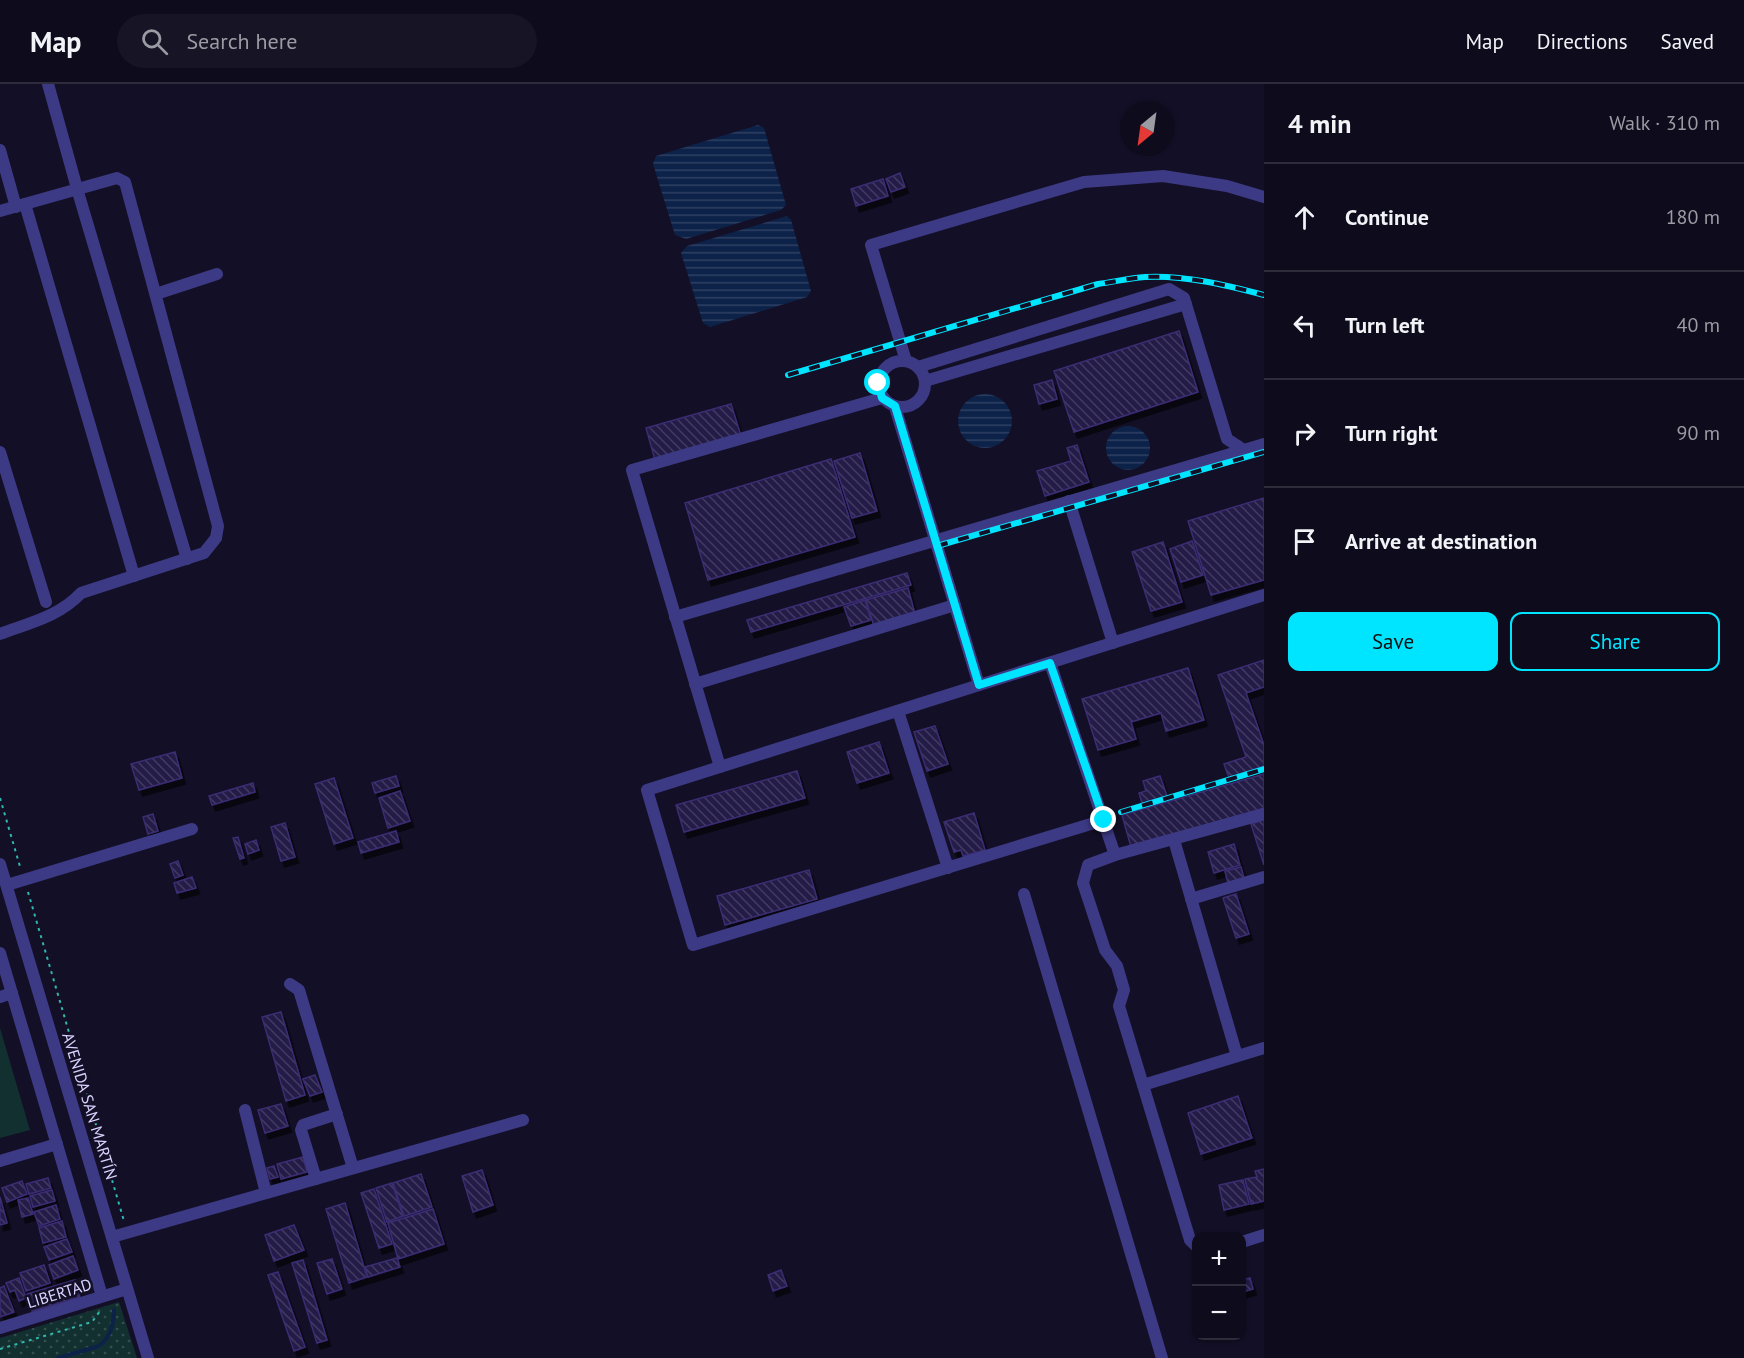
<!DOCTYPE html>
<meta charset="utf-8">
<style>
body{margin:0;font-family:"PT Sans",sans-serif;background:#171425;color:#f1f3f6}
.controls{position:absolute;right:18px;bottom:18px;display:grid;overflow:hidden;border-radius:12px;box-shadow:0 2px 4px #0004}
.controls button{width:54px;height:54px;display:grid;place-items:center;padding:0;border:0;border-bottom:2px solid #2e2b3b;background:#0e0b1c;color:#f1f3f6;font:30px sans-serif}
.compass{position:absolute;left:1120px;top:18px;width:54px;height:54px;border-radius:50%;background:#0e0b1c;box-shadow:0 2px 4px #0004;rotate:209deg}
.stop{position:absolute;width:18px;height:18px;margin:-14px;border:4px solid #00e5ff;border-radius:50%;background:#fff}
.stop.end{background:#00e5ff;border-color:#fff;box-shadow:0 2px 6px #0008}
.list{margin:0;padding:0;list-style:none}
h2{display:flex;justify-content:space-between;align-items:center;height:78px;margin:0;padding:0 24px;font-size:26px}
h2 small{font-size:20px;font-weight:400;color:#9b9ba3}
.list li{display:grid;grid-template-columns:39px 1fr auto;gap:18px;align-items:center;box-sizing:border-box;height:108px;padding:0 24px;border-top:2px solid #2e2b3b}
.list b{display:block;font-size:22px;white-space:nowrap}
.list em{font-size:20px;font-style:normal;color:#9b9ba3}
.actions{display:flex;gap:12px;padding:18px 24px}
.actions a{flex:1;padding:14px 0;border:2px solid #00e5ff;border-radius:12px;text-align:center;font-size:21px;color:#00e5ff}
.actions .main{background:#00e5ff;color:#111}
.icon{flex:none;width:33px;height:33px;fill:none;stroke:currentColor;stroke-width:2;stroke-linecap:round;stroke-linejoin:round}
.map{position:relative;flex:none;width:1264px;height:1274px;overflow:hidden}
header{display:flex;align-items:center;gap:36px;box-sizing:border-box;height:84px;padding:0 30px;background:#0e0b1c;border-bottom:2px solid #2e2b3b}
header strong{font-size:28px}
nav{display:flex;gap:33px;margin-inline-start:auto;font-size:21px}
.search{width:420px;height:54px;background:#171425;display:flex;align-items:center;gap:15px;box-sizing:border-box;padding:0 21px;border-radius:33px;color:#9b9ba3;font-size:22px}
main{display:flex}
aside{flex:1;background:#0e0b1c}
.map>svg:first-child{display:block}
.grass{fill:url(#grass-dots)}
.garden{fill:#12302f}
.water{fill:url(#water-rules)}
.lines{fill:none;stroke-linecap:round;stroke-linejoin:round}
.stream{stroke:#0c2248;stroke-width:4}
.building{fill:url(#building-back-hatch);stroke:#3b2d73;stroke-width:1.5;filter:url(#shadow)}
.path{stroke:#2fb8b0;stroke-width:2;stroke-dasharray:3 4.5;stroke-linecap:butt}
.minor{stroke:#3d3a85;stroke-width:12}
.rail-casing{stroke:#00e5ff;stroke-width:6}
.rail{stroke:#130f26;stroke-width:4;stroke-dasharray:11;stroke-linecap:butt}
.route{stroke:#00e5ff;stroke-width:8}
.labels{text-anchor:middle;stroke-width:5;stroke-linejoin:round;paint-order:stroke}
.street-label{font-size:16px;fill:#d9d4ff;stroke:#130f26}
</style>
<header>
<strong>Map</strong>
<div class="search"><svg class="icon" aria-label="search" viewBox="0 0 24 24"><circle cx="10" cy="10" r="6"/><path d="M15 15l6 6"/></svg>Search here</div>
<nav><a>Map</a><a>Directions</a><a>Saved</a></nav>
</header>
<main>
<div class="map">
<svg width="1264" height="1274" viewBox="0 0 1264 1274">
<defs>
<pattern id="grass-dots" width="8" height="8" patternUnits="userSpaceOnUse" patternTransform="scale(1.5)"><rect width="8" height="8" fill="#12302f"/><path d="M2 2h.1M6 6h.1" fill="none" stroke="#344d4e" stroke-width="1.8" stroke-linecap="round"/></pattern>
<pattern id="water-rules" width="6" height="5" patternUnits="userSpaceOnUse" patternTransform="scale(1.5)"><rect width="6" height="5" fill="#0c2248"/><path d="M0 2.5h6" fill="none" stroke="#2f4163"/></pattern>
<pattern id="building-back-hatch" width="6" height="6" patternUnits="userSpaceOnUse" patternTransform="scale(1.5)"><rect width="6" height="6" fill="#241b47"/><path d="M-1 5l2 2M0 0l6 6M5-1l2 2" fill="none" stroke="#433b63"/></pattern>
<filter id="shadow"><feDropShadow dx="3.5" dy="6" stdDeviation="0" flood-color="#0009"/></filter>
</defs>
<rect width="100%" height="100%" fill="#130f26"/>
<!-- grass -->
<path class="grass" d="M119,1218L137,1274H0V1254Z"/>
<!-- garden -->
<path class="garden" d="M0,944L30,1046L0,1054Z"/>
<!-- water -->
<g class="water">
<path d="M758,41L764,44L786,121L781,126L686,155L675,151L653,80L656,72Z"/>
<path d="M787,132L791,136L811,207L807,213L710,243L703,239L681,169L687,162Z"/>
<circle cx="985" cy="337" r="27"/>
<circle cx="1128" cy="364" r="22"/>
</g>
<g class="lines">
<!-- stream -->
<path class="stream" d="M58,1274L99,1262C111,1253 114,1240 114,1226"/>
</g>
<!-- building -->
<g class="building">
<path d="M900,89L905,103L891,108L886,95Z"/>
<path d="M883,95L888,112L856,122L851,105Z"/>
<path d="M1179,247L1198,308L1074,348L1054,287Z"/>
<path d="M1052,296L1057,315L1039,320L1034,301Z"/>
<path d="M731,320L741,352L655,376L646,344Z"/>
<path d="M1077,361L1089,398L1045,412L1037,387L1071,377L1067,364Z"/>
<path d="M860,369L877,427L852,434L834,377Z"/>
<path d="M831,375L855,453L708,496L685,419Z"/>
<path d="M1264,414V496L1211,511L1188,437Z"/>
<path d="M1192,457L1203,491L1181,498L1170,465Z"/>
<path d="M1163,458L1182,518L1151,527L1132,468Z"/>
<path d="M907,489L911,501L751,548L747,536Z"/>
<path d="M908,504L915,530L874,542L866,516Z"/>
<path d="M865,516L871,536L851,542L844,523Z"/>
<path d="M1264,576V603L1246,609L1264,661V682L1229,694L1224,680L1246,673L1218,591Z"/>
<path d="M1188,584L1204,636L1166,647L1161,629L1131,638L1136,655L1098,666L1082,615Z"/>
<path d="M935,642L948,680L927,687L914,648Z"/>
<path d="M879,658L889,689L857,699L847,668Z"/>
<path d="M175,668L182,694L139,706L131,680Z"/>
<path d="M797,687L805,714L684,748L676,721Z"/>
<path d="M1264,690V724L1131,763L1122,731Z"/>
<path d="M396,692L399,702L375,709L372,699Z"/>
<path d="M1160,692L1167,712L1142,719L1139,709L1146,707L1143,697Z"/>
<path d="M334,694L353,754L334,760L315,700Z"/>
<path d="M253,699L255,708L212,721L209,712Z"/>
<path d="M400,707L410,737L388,744L379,714Z"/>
<path d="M974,729L985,766L963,772L961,766L954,768L944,738Z"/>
<path d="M153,730L158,747L148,750L143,733Z"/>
<path d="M1264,736V781L1251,740Z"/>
<path d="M285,739L295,773L281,777L271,743Z"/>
<path d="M396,747L399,758L361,769L358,758Z"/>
<path d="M238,753L244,774L240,775L233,754Z"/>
<path d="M256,756L259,766L248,770L245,760Z"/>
<path d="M1234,760L1240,781L1214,789L1208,768Z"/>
<path d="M178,777L183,791L175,794L170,780Z"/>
<path d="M1241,783L1244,794L1228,799L1225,787Z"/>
<path d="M809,786L817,815L725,841L717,812Z"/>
<path d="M192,793L196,804L177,809L174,799Z"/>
<path d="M1236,810L1249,850L1236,854L1223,814Z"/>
<path d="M281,928L305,1011L286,1017L262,933Z"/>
<path d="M315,991L322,1008L310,1012L303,995Z"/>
<path d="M1238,1012L1252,1054L1201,1070L1188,1029Z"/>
<path d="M281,1020L288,1042L265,1049L258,1026Z"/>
<path d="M303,1073L307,1088L281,1095L277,1080Z"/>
<path d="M274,1082L278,1093L270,1095L267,1084Z"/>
<path d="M1264,1085V1117L1251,1120L1245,1095L1257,1093L1255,1087Z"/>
<path d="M482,1086L493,1121L473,1128L462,1092Z"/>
<path d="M421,1090L432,1123L404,1132L393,1099Z"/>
<path d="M48,1094L51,1104L29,1110L26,1100Z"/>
<path d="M1243,1096L1249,1120L1224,1126L1219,1101Z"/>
<path d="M22,1097L27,1110L7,1118L2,1104Z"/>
<path d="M392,1099L403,1132L387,1138L376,1104Z"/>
<path d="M374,1105L392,1160L379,1164L361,1109Z"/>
<path d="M52,1106L55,1117L33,1123L30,1112Z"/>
<path d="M0,1113L7,1139L0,1141Z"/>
<path d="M28,1114L33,1130L22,1133L18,1116Z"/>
<path d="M345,1119L367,1193L349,1199L326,1125Z"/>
<path d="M56,1121L60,1135L39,1142L34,1128Z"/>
<path d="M433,1125L444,1160L398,1175L388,1139Z"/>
<path d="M62,1137L66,1153L43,1159L39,1144Z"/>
<path d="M294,1141L304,1166L274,1177L265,1151Z"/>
<path d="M67,1155L72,1168L49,1176L44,1163Z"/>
<path d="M73,1172L78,1186L54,1195L49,1181Z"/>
<path d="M397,1174L400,1183L368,1193L365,1183Z"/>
<path d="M332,1175L342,1205L327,1210L317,1179Z"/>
<path d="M303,1176L327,1256L317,1259L292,1179Z"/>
<path d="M44,1181L50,1199L26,1207L20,1189Z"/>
<path d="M781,1186L787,1202L773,1207L768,1191Z"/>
<path d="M278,1188L305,1263L294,1267L268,1191Z"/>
<path d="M19,1194L26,1214L19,1217L15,1206L10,1208L6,1199Z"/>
<path d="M1250,1194L1253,1205L1242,1208V1196Z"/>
<path d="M75,1196L80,1213L32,1227L27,1210Z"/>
<path d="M4,1202L14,1228L0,1233V1204Z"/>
</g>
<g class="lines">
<!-- path -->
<g class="path">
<path d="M0,714L21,786"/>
<path d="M28,808L124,1137"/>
<path d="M0,1265L92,1238L100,1227"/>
</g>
<!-- minor -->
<g class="minor">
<path d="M48,0L78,108L187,475"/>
<path d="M0,66L16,123"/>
<path d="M25,120L134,492"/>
<path d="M0,127L117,94L125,98L218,442L216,454L204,469L81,509C60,532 29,539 0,550"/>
<path d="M156,210L217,190"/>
<circle cx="902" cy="300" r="23"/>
<path d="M906,277L871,161L1084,98L1163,92L1227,102L1264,113"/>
<path d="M918,283L1169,205L1184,214L1227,355L1244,366L1264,360"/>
<path d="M925,297L1186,220"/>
<path d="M895,323L979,601"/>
<path d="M0,368L46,518"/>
<path d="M1069,417L1113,559"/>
<path d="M675,533L1244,366"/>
<path d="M1050,579L1115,771L1088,781L1083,799L1105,866L1117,882L1124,906L1119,922L1190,1156L1196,1162"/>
<path d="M695,600L955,521"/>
<path d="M898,627L948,784"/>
<path d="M720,683L632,386L882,314"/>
<path d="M1104,736L693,861L647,706L1264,511"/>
<path d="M1174,756L1237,972"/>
<path d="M1115,771L1264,730"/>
<path d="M0,780L148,1274"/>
<path d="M7,801L192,745"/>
<path d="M1024,810L1162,1274"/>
<path d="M1191,815L1264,793"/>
<path d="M0,869L102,1212"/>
<path d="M290,900L299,906L353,1084"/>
<path d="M0,913L12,909"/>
<path d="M1143,1001L1264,964"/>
<path d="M245,1026L266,1109"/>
<path d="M0,1077L57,1060"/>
<path d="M316,1095L301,1046L303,1041L337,1030"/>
<path d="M112,1153L523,1036"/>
<path d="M1242,1158L1264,1151"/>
<path d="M0,1244L127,1205"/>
</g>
<!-- rail casing -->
<g class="rail-casing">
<g id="rail">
<path d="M788,291L1098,200C1114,198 1129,194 1145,193C1185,191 1226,201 1264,211"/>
<path d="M937,462L1264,368"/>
<path d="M1121,728L1264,685"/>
</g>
</g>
<!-- rail -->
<use href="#rail" class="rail"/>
</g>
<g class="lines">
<!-- route -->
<path class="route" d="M878,299L882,314L895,322L979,601L1050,579L1104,736"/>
</g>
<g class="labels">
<!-- street labels -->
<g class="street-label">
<text transform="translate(90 1022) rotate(73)" y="6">AVENIDA SAN MARTÍN</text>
<text transform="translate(59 1209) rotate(-17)" y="6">LIBERTAD</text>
</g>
</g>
</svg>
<div class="controls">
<button>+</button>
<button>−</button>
</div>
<svg class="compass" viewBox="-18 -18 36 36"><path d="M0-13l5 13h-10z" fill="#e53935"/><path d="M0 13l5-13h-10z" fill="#9b9ba3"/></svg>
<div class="stop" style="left:878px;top:299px"></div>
<div class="stop end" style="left:1104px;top:736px"></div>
</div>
<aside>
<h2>4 min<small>Walk · 310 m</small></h2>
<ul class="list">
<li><svg class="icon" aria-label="ahead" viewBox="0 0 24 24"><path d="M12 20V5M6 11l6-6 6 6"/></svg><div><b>Continue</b></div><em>180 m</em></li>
<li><svg class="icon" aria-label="left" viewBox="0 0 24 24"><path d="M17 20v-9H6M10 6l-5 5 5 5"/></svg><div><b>Turn left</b></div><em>40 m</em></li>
<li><svg class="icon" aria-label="right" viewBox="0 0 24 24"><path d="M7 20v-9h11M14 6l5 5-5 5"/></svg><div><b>Turn right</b></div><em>90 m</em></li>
<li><svg class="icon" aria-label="arrive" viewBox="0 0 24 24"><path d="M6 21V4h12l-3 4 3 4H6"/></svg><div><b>Arrive at destination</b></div></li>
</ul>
<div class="actions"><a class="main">Save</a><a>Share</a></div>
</aside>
</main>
